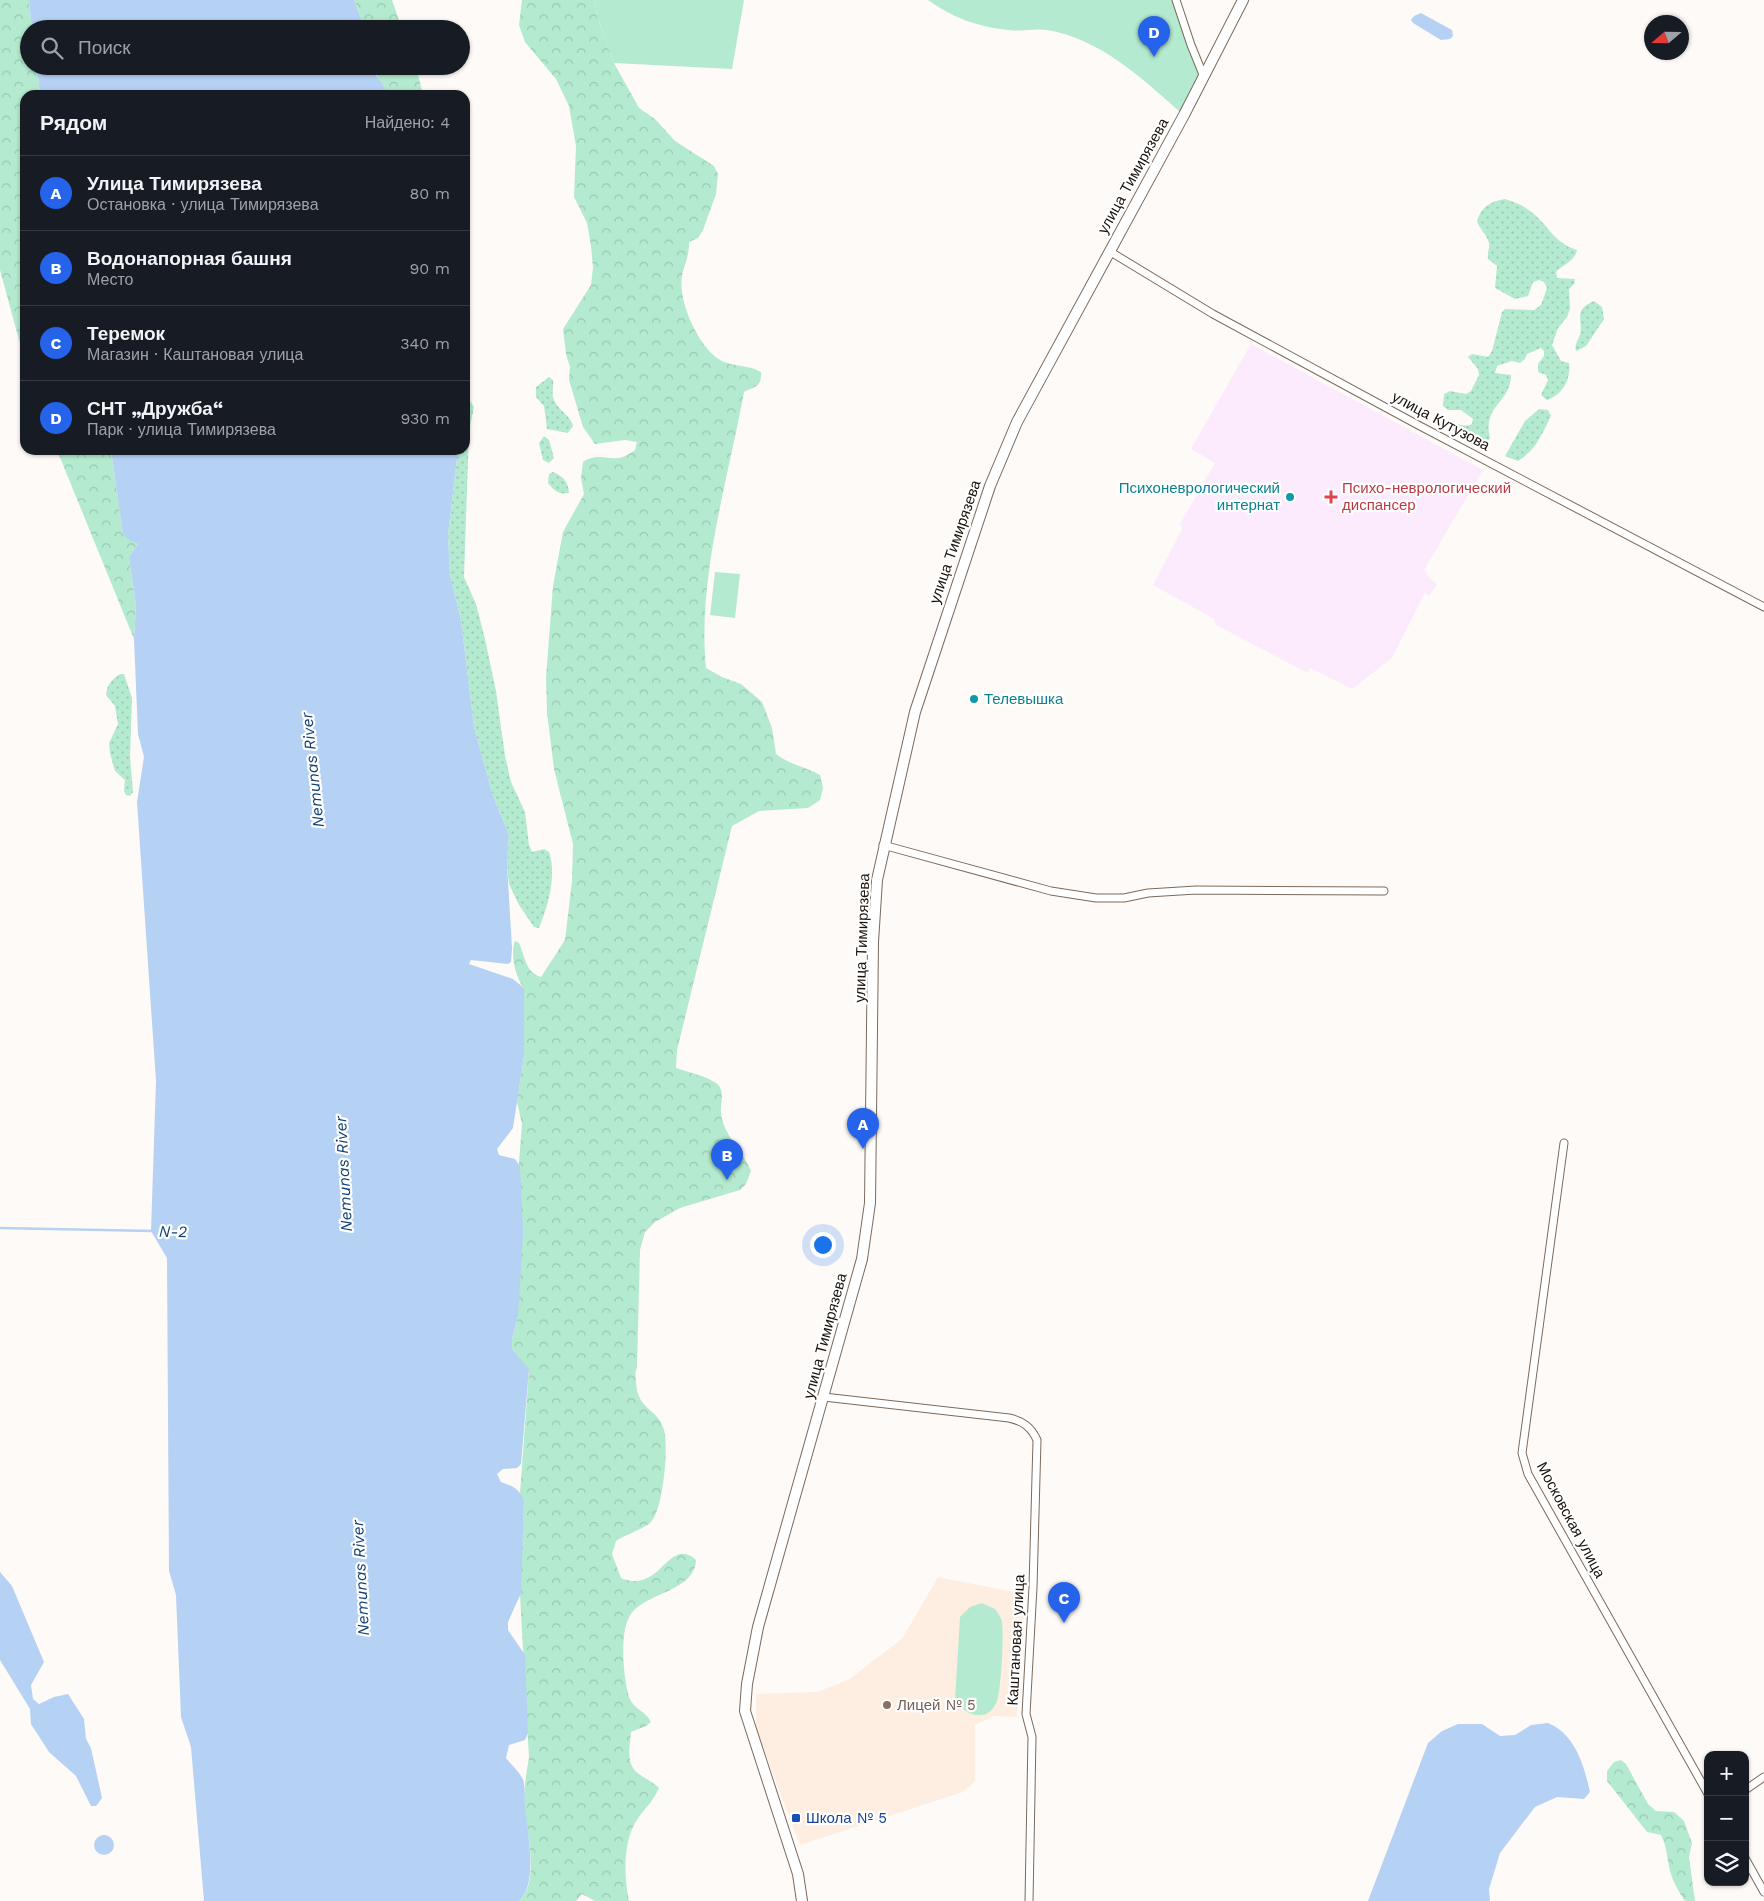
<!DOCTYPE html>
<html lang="ru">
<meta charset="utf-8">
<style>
body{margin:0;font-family:"Work Sans",sans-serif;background:#20242c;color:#f1f3f6}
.controls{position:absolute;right:15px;bottom:15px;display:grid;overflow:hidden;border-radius:10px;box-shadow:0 1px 4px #0004}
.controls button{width:45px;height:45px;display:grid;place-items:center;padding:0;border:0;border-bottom:1px solid #363941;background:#171b24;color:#f1f3f6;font:25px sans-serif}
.compass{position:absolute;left:1644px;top:15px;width:45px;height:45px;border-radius:50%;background:#171b24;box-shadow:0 1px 4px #0004;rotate:250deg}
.you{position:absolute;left:822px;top:1244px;width:18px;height:18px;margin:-12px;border:4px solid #fff;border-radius:50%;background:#1a73e8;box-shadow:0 0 0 8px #1a73e833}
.badge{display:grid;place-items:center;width:32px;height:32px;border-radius:50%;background:#2563eb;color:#fff;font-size:16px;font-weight:700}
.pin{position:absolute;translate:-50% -41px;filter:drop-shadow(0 1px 2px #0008)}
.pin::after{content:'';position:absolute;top:26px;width:18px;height:15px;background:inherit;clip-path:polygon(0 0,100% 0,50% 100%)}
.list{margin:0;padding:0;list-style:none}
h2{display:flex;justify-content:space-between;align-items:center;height:65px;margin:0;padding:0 20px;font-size:21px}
h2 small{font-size:16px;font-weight:400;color:#9ea1a6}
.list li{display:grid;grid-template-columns:32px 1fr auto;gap:15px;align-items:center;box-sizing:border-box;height:75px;padding:0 20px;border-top:1px solid #363941}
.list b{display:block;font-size:19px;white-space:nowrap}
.list p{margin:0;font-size:16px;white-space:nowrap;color:#9ea1a6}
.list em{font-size:16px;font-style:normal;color:#9ea1a6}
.icon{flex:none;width:28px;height:28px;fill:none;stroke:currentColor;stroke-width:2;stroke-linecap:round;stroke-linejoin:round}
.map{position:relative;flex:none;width:1764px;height:1901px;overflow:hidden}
.search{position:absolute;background:#171b24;box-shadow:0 1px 4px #0004;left:20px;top:20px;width:450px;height:55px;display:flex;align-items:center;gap:12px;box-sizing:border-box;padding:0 18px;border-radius:28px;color:#9ea1a6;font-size:19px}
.panel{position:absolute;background:#171b24;box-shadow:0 1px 4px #0004;left:20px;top:90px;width:450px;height:365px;border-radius:15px}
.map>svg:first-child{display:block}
.education{fill:#feeee1}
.medical{fill:#fcebfd}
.grass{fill:url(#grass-dots)}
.forest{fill:url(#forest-crowns)}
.garden{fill:#b4eacf}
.water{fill:#b5d1f4}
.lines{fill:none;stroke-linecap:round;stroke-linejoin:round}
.stream{stroke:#b5d1f4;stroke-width:2.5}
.minor-casing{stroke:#7c6a5c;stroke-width:9}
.secondary-casing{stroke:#7c6a5c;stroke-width:12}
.minor{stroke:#fff;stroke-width:7}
.secondary{stroke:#fff;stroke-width:10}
.culture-dot{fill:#0f9aa8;stroke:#fff;stroke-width:2}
.health-dot{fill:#e0444e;stroke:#fff;stroke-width:2}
.education-dot{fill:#8d6e63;stroke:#fff;stroke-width:2}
.transit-dot{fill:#1a4fb4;stroke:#fff;stroke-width:2}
.labels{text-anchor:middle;stroke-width:4.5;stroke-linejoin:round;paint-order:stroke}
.street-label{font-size:15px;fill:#19120c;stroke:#fff}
.culture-label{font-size:15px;fill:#0d838f;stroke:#fff;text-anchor:end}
.health-label{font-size:15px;fill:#be3a42;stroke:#fff;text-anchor:start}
.education-label{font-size:15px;fill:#785e54;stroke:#fff;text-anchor:start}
.transit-label{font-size:15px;fill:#164399;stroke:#fff;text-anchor:start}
.water-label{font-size:16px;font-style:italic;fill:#114073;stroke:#fff}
</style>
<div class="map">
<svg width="1764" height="1901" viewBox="0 0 1764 1901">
<defs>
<pattern id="grass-dots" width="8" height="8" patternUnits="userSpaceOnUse" patternTransform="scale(1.25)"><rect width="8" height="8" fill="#b4eacf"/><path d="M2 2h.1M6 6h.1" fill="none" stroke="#9ac8b1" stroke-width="1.8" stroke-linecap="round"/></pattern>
<pattern id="forest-crowns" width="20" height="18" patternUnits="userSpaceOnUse" patternTransform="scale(1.25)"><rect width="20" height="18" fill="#b4eacf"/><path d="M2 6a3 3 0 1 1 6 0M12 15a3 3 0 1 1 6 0" fill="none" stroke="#9ac8b1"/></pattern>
</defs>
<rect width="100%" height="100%" fill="#fefaf7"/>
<!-- education -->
<path class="education" d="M938,1577L1024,1594L1017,1717L994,1716L975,1725V1781L963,1792L800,1845L756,1728V1694L817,1692L848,1680L902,1639Z"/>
<!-- medical -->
<path class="medical" d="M1251,344L1483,470L1424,570L1430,579L1437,584L1429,596L1425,593L1392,658L1352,689L1310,668L1308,673L1216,625L1214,619L1153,585L1182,529L1180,524L1215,463L1191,449Z"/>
<!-- grass -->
<g class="grass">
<path d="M1505,199C1513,202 1521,204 1527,209C1548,222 1551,242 1577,250C1575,261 1564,264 1556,272L1557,278L1575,279L1574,284L1569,289L1570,309L1567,317L1558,328L1552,345L1561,361L1569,363C1571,379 1563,395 1547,400L1541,395L1548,380L1546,375L1538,372V364L1544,356V351L1541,348L1527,354L1525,359L1520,363L1512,361L1497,366L1495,373L1511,375C1511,403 1482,405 1490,438L1485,445L1450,428L1449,424C1458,423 1464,428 1472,424L1473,419L1461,410H1448L1443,406L1444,394L1450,391L1466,394L1471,391L1479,375L1478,369L1468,357L1472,354L1488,357L1492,351L1502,312L1505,309L1534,310L1541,305L1547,288L1544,282L1539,280L1533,282L1528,296L1515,299L1495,288L1497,266L1488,259C1487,253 1490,248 1489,243C1487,234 1479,229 1477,221C1482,206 1491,201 1505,199Z"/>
<path d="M1594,301L1602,307L1604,319L1586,346L1576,351C1574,344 1578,341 1580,335C1584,320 1572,310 1594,301Z"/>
<path d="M549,377L553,380C554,387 551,394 554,400C559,411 570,415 573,426L568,433L547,429L544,406L536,397V387Z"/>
<path d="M465,393L474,407L469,431L464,577L476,604L485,639L496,691L505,756L511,782L525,812L529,845L532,852L544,849L549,852C557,875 548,906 539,928L534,927L519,905L509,884L507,864L509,835L493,796L474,727L461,620L450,575L448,535L458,450H465Z"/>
<path d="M1539,409L1548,410L1551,416C1542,434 1536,450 1518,461L1505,456L1525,421Z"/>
<path d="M544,436L549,440L554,458L549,463L543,460L539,443Z"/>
<path d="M553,472C564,477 568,481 569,493C558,495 554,490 548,483L549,474Z"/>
<path d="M120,674H124L132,698L130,757L133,792L130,796L126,795L124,791L125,780L115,771L110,753L109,743L118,724L115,706L106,695C107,685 111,680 120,674Z"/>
</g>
<!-- forest -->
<g class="forest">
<path d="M0,0H29L32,29H29V66H37L40,95H25V362L0,270Z"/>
<path d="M354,0H392L402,29H365Z"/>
<path d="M522,0H595L597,16L614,63L639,108L655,119L675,141L714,166L718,174L716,194L703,230L698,238L689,242C689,258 685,262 682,276C678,301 697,343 717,358C731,368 748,364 761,372C762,387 755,386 744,392C728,480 697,579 706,668L722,677L741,684L762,702L772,728L776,754C788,764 806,767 820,775L823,788L820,800L808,808L759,811L732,826L677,1050L676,1068C688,1072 706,1076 716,1083C726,1090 720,1103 721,1113C723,1135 743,1151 751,1171L746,1184L740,1190L680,1208L655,1222L645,1232L640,1250L637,1368C634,1374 636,1377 636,1383C638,1411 657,1407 664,1430C669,1446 663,1512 650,1523C643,1529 625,1535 616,1541L612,1554L621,1578C661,1595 668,1535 696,1560C695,1591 647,1592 631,1614C619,1630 623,1677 629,1697C633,1709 646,1711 651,1722L646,1726L631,1732C630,1746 625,1765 639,1774C647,1780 652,1781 659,1788C652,1804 643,1809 635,1823C623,1844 624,1878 629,1901H595L582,1894L576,1901H519C541,1882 526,1829 524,1804C524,1788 526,1774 529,1758L520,1595L524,1504L520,1493L529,1370L512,1349V1338L518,1317L519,1162L522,1124L517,1102L524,1056V988C515,977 510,953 515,941L519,943C525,956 525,972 541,977L565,940L572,881L573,844L554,769L547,712L546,677L553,586L563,532L584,494L581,478L583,462C603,449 612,468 635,450L637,442L625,440L595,444L583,427L569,380L570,367L566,354L563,329L591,285L593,268L591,246L587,223L574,197L576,146L569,106L556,79L525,42L519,25Z"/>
<path d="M372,66H416L423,95H388Z"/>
<path d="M57,450H111L123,533L138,544L129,557L136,605L134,639Z"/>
<path d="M1621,1760L1626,1764L1648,1804L1656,1811L1674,1812L1684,1821L1692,1843L1689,1857L1695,1901H1685C1679,1892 1673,1882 1670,1871C1667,1859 1667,1846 1661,1835L1647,1832L1607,1781V1771L1614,1762Z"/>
</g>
<!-- garden -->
<g class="garden">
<path d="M595,0H744L732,69L614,63L597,16Z"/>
<path d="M928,0H1176L1204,77L1184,115C1143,80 1102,39 1047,30C1034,28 1021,32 1009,30C980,28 951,17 928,0Z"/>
<path d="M715,572L740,574L735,618L710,615Z"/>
<path d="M982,1603L995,1609C998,1613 1002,1618 1002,1623C1004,1636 1001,1690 997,1701C988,1724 965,1716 955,1700L960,1617L970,1607Z"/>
</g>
<!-- water -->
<g class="water">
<path d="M29,0H354L365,29H32Z"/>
<path d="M1421,13L1452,30L1453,36L1450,39L1441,40L1413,23L1411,20L1414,16Z"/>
<path d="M37,66H355C376,73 378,74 388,95H40Z"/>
<path d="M111,450H458L448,535L450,575L461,620L474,727L493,796L509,835L507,864L512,948L511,962L508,964L471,960L469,964L513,979L524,988V1056L513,1128L497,1149L499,1155L515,1159L520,1166L523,1233L518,1317L512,1338V1349L529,1369L521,1464L517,1468L503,1469L497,1474L501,1482C513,1486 522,1490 524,1503L521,1593L508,1622V1630L525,1655L528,1733L525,1740L509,1745L506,1758C511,1765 523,1775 524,1783C525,1791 524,1799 525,1807C527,1831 539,1883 519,1901H204L191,1747L181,1717L176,1595L169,1571L167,1258L151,1231L156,1081L137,802L144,757L138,734L134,639L136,605L129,557L138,544L128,539L123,534Z"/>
<path d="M0,1572L12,1586L44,1662L31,1685L33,1699L39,1704L54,1697L68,1694L84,1719L86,1739L91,1748L102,1798L96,1806H91L76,1776L49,1752L31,1724L30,1709L0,1660Z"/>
<path d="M1548,1723C1575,1734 1584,1765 1590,1792L1584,1799L1557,1797L1535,1807L1500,1853L1489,1889L1490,1901H1368L1428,1743L1442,1731L1458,1724H1482L1500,1736L1515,1735L1531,1725Z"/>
<circle cx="104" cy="1845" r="10"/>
</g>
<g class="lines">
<!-- stream -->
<path class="stream" d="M0,1228L153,1231"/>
<!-- minor casing -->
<g class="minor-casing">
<g id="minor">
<path d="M1176,0L1191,45L1204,77"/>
<path d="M1109,251L1213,314L1420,426L1764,607"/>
<path d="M883,845L1051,891L1096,898H1124L1148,893L1196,890L1384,891"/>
<path d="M1564,1143L1522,1453L1528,1474L1708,1794"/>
<path d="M824,1397L1009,1418C1023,1421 1031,1427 1037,1440L1033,1587L1026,1714L1032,1737L1029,1901"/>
<path d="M1745,1790L1764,1777"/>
<path d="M1745,1858L1764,1892"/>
</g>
</g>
<!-- secondary casing -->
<g class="secondary-casing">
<path id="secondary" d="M802,1901L798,1874L745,1711L747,1684L758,1627L862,1259L870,1203L873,942L877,880L915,712L990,486L1017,422L1184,115L1243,0"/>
</g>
<!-- minor -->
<use href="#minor" class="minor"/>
<!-- secondary -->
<use href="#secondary" class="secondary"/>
</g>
<!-- markers -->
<g class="culture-dot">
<circle cx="1290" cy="497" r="5"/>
<circle cx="974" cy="699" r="5"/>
</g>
<path class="health-dot" d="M1328.5 489.5h5v5h5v5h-5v5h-5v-5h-5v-5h5z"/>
<circle class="education-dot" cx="887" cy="1705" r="5"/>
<rect class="transit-dot" x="791" y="1813" width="10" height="10" rx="2.5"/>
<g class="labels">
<!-- street labels -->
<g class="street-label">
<text transform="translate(1133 176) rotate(-61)" y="5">улица Тимирязева</text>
<text transform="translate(1441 421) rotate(28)" y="5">улица Кутузова</text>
<text transform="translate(955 542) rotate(-71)" y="5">улица Тимирязева</text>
<text transform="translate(862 938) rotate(-88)" y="5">улица Тимирязева</text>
<text transform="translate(825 1336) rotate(-75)" y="5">улица Тимирязева</text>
<text transform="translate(1571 1520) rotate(62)" y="5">Московская улица</text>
<text transform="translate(1016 1640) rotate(-87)" y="5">Каштановая улица</text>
</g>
<!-- culture labels -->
<g class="culture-label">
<text x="1280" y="493">Психоневрологический<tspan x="1280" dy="17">интернат</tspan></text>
<text x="984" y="704" text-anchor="start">Телевышка</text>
</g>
<!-- health labels -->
<g class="health-label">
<text x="1342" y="493">Психо-неврологический<tspan x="1342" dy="17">диспансер</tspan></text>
</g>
<!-- education labels -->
<g class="education-label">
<text x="897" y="1710">Лицей № 5</text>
</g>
<!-- transit labels -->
<g class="transit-label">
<text x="806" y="1823">Школа № 5</text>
</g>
<!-- water labels -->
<g class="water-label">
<text transform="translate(312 770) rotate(-96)" y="6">Nemunas River</text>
<text transform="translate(343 1174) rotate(-93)" y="6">Nemunas River</text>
<text transform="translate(173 1231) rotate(1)" y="6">N-2</text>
<text transform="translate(360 1578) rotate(-93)" y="6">Nemunas River</text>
</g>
</g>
</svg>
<div class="controls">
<button>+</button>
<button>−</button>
<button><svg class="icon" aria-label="layers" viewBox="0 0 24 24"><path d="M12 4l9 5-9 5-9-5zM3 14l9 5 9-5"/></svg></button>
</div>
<svg class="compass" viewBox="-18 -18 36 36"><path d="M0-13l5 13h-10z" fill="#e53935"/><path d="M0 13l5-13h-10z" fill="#9ea1a6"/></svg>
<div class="you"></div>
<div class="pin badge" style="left:863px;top:1149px">A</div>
<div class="pin badge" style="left:727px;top:1180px">B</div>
<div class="pin badge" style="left:1064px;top:1623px">C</div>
<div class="pin badge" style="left:1154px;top:57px">D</div>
<div class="search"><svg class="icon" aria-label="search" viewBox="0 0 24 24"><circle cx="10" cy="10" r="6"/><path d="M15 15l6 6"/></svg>Поиск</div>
<section class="panel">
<h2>Рядом<small>Найдено: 4</small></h2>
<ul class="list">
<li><span class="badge">A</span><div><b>Улица Тимирязева</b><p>Остановка · улица Тимирязева</p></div><em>80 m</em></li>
<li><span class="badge">B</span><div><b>Водонапорная башня</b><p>Место</p></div><em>90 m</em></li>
<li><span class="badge">C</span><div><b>Теремок</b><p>Магазин · Каштановая улица</p></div><em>340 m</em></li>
<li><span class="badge">D</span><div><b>СНТ „Дружба“</b><p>Парк · улица Тимирязева</p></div><em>930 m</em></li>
</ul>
</section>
</div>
